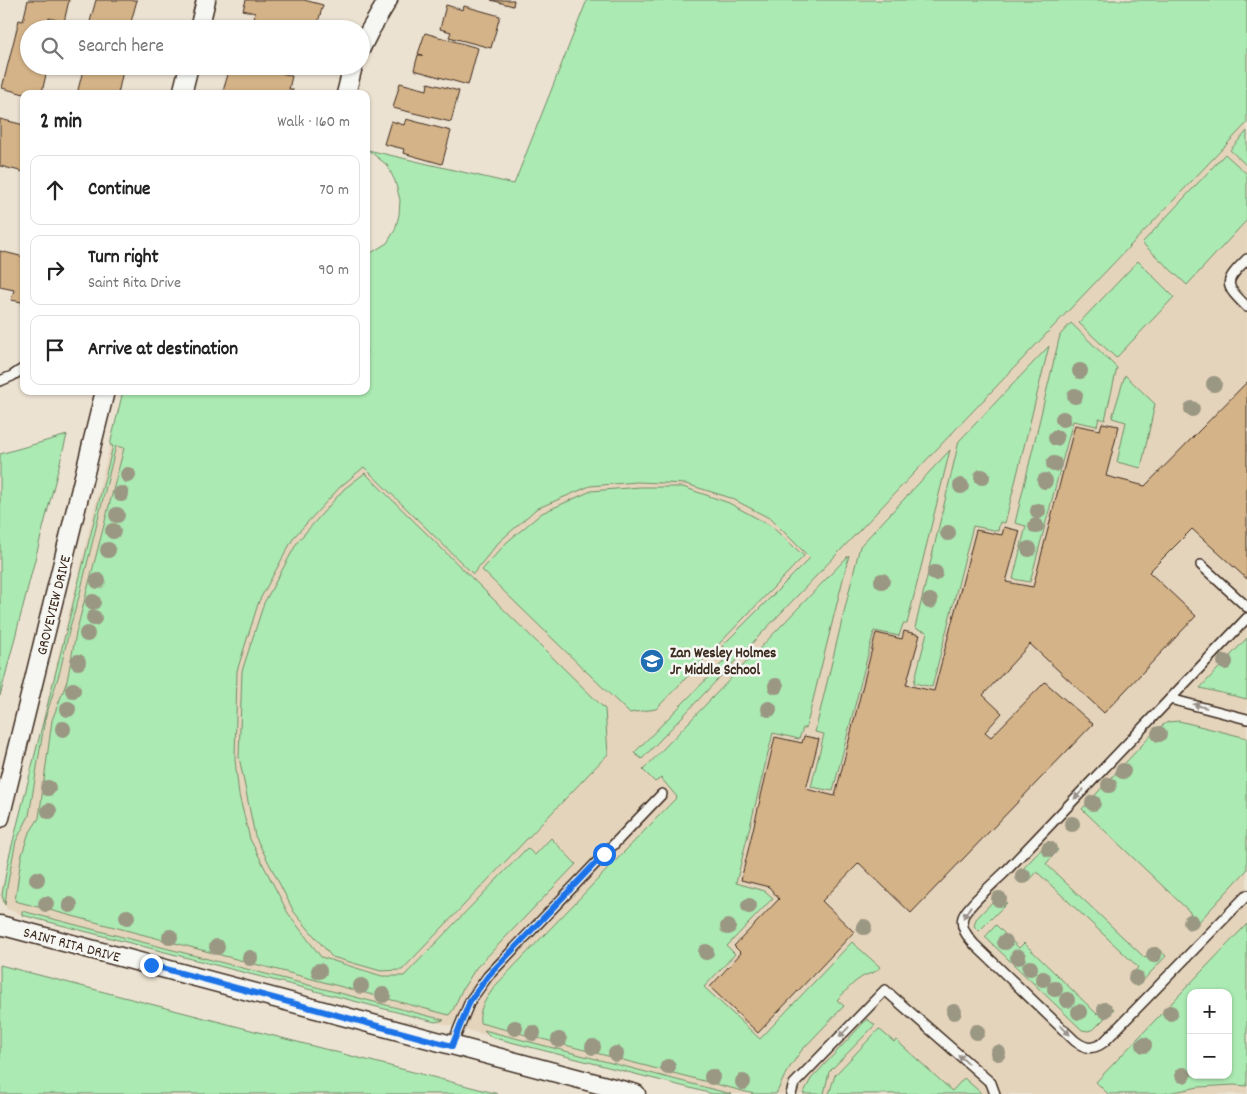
<!DOCTYPE html>
<meta charset="utf-8">
<style>
body{margin:0;font-family:Dekko,sans-serif;background:#f2f2f2;color:#222}
.controls{position:absolute;right:15px;bottom:15px;display:grid;overflow:hidden;border-radius:10px;box-shadow:0 1px 4px #0004}
.controls button{width:45px;height:45px;display:grid;place-items:center;padding:0;border:0;border-bottom:1px solid #e0e0e0;background:#fff;color:#222;font:25px sans-serif}
.stop{position:absolute;width:15px;height:15px;margin:-11px;border:4px solid #1a73e8;border-radius:50%;background:#fff}
.stop.end{background:#1a73e8;border-color:#fff;box-shadow:0 1px 5px #0008}
.list{margin:0;padding:0;list-style:none}
h2{display:flex;justify-content:space-between;align-items:center;height:65px;margin:0;padding:0 20px;font-size:21px}
h2 small{font-size:16px;font-weight:400;color:#767676}
.list li{display:grid;grid-template-columns:32px 1fr auto;gap:15px;align-items:center;box-sizing:border-box;height:70px;margin:0 10px 10px;padding:0 10px;border:1px solid #e0e0e0;border-radius:10px}
.list b{display:block;font-size:19px;white-space:nowrap}
.list p{margin:0;font-size:16px;white-space:nowrap;color:#767676}
.list em{font-size:16px;font-style:normal;color:#767676}
.icon{flex:none;width:28px;height:28px;fill:none;stroke:currentColor;stroke-width:2;stroke-linecap:round;stroke-linejoin:round}
.map{position:relative;flex:none;width:1247px;height:1094px;overflow:hidden}
.search{position:absolute;background:#fff;box-shadow:0 1px 4px #0004;left:20px;top:20px;width:350px;height:55px;display:flex;align-items:center;gap:12px;box-sizing:border-box;padding:0 18px;border-radius:28px;color:#767676;font-size:19px}
.panel{position:absolute;background:#fff;box-shadow:0 1px 4px #0004;left:20px;top:90px;width:350px;height:305px;border-radius:10px}
.map>svg:first-child{display:block}
.built{fill:#e5d4bc;fill-rule:evenodd}
.green{fill:#abeab2;stroke:#738a68;fill-rule:evenodd}
.building{fill:#d5b388;stroke:#3b2a1e}
.lines{fill:none;stroke-linecap:round;stroke-linejoin:round}
.service-casing{stroke:#3b2a1e;stroke-width:12}
.minor-casing{stroke:#3b2a1e;stroke-width:21}
.service{stroke:#f6f6f2;stroke-width:9}
.minor{stroke:#f6f6f2;stroke-width:18}
.tree{fill:#9a9783}
.oneway{fill:#989088}
.route{stroke:#1a73e8;stroke-width:6}
.labels{text-anchor:middle;stroke-width:5;stroke-linejoin:round;paint-order:stroke}
.street-label{font-size:15px;fill:#3b2a1e;stroke:#f6f6f2}
.poi-label{font-size:15px;font-weight:bold;fill:#3b2a1e;stroke:#f6f6f2;text-anchor:start}
</style>
<div class="map">
<svg width="1247" height="1094" viewBox="0 0 1247 1094">
<rect width="100%" height="100%" fill="#ece2d2"/>
<filter id="ink" filterUnits="userSpaceOnUse"><feTurbulence type="fractalNoise" baseFrequency=".02" numOctaves="2"/><feDisplacementMap in="SourceGraphic" scale="10" xChannelSelector="R" yChannelSelector="G"/><feConvolveMatrix kernelMatrix="1 2 1 2 8 2 1 2 1" color-interpolation-filters="sRGB"/></filter>
<g filter="url(#ink)">
<!-- built -->
<path class="built" d="M1247,0V1094H714L22,915L7,909L0,897V894L110,445L247,475L495,430ZM1191,993H1228V1075H1191Z"/>
<!-- green -->
<g class="green">
<path d="M587,0H1247V123L642,759L634,753L730,655L722,646L810,558L771,519L731,498L686,484L637,482L590,486L536,509L498,543L473,574L364,467L340,487L294,537L259,601L237,671L235,760L239,795L250,839L288,913L321,957L382,976H404L527,848L535,855L551,838L576,864L476,968L462,990L453,1010L449,1015L15,901L21,858L28,835L39,818L52,720L67,681L76,633L124,448L116,446L79,597L70,627L60,671L45,719L29,816L16,841L7,887L5,905L2,895L9,857L113,446L110,445L123,391H366V256L387,243L395,230L399,215L400,200L395,181L387,165L368,150L514,184Z"/>
<path d="M1247,131V166L1230,150Z"/>
<path d="M1225,154L1247,174V220L1187,285L1142,243Z"/>
<path d="M1138,261L1174,297L1116,358L1079,323Z"/>
<path d="M1071,323L1117,368L1105,420L1099,418L1097,426L1073,421L1030,582L1013,579L1026,526L1015,523L1060,335Z"/>
<path d="M1049,346L1005,523L1000,522L998,531L973,526L932,687L914,683L927,632L915,628L959,441Z"/>
<path d="M1125,375L1155,404L1141,468L1117,462L1126,422L1112,418Z"/>
<path d="M67,435L0,696V454Z"/>
<path d="M950,450L907,624H903L899,636L874,631L833,791L811,787L824,734L815,732L860,546Z"/>
<path d="M365,473L605,709L608,754L402,970L381,971L332,957L294,912L255,836L239,757L242,671L264,603L298,541L344,489Z"/>
<path d="M640,487H683L729,503L771,526L804,556L656,709L629,713L482,570L507,542L542,513L591,491Z"/>
<path d="M849,555L806,728H803L799,739L773,733L736,883L765,891L773,898L727,946L735,954L704,987L760,1039L852,942L880,967C875,974 869,973 862,977C852,983 845,992 837,1000L844,1006L801,1051L786,1073L776,1094H754L480,1023C478,1008 487,998 495,986L677,797L661,778L655,782L643,770Z"/>
<path d="M1247,638V699L1200,688Z"/>
<path d="M1179,721L1247,738V870L1193,928L1184,919L1191,913L1082,809L1158,728L1168,722Z"/>
<path d="M1049,841L1058,850L1046,864L1145,958L1156,947L1166,956L1137,987L1129,979L1138,967L1037,872L1027,883L1018,874Z"/>
<path d="M999,895L1007,903L979,931L974,926L976,919Z"/>
<path d="M22,911L444,1020L435,1022L22,915Z"/>
<path d="M1247,924V1086L1234,1085L1199,1087L1163,1094H1108L1096,1082ZM1191,993H1228V1075H1191Z"/>
<path d="M996,925L1019,948L1024,943L1097,1014L1108,1003L1114,1009L1094,1029L1088,1031L1082,1030L985,937Z"/>
<path d="M0,965L498,1094H0Z"/>
<path d="M867,1019L875,1025L829,1072L824,1094H803L811,1079Z"/>
<path d="M879,1029L894,1042L896,1040L952,1091L964,1078L979,1091L981,1094H829L835,1075Z"/>
<path d="M484,1030L731,1094H713L491,1037Z"/>
</g>
<!-- building -->
<g class="building">
<path d="M28,0H69L64,22L49,18L46,26L56,29H29V66H48L42,92L31,90L30,94H24L2,88L19,20L23,21Z"/>
<path d="M96,0H137L129,29H88Z"/>
<path d="M246,0H304L323,5L316,29H312L295,24L294,29H292L254,18L255,13L243,10Z"/>
<path d="M491,0H514L513,6Z"/>
<path d="M446,5L463,10L464,6L500,16L491,48L449,37L451,32L440,29Z"/>
<path d="M251,23L275,29H250Z"/>
<path d="M425,33L478,48L468,85L414,70L418,55H423L418,54Z"/>
<path d="M84,66H124L118,94H77Z"/>
<path d="M244,66H256L292,76L289,89H293L292,94H234L223,91L229,71L242,74Z"/>
<path d="M400,83L427,90L428,83L459,91L451,122L393,108Z"/>
<path d="M0,119L24,125V172L0,166Z"/>
<path d="M406,119L451,131L442,164L403,153L404,149L384,144L391,121L404,125Z"/>
<path d="M0,251L24,257V305H22V302L11,300L14,290L0,287Z"/>
<path d="M1247,382V579L1192,529L1149,572L1196,616L1104,713L1030,644L983,695L1002,713L985,732L991,737L1045,682L1093,724L911,913L859,863L822,901L854,932L758,1033L710,987L741,953L734,946L779,899L769,887L741,880L775,737L802,743L804,736L819,739L806,789L835,796L876,633L902,639L904,631L920,635L906,685L934,691L976,530L1002,535L1004,527L1020,531L1006,582L1033,587L1075,425L1100,430L1102,423L1119,426L1106,476L1145,486Z"/>
</g>
<g class="lines">
<!-- service casing -->
<g class="service-casing">
<g id="service">
<path d="M1247,259C1223,283 1224,284 1247,307"/>
<path d="M0,381L12,376L24,368"/>
<path d="M1201,565L1247,607"/>
<path d="M1170,699L1247,618"/>
<path d="M1247,719L1170,699C1115,757 1060,814 1005,872C995,882 967,906 963,917C960,927 967,936 974,944L1075,1041C1086,1049 1093,1050 1104,1042L1247,895"/>
<path d="M452,1045L470,1001L488,976L662,794"/>
<path d="M791,1094L794,1084L885,990L991,1083L995,1094"/>
</g>
</g>
<!-- minor casing -->
<g class="minor-casing">
<g id="minor">
<path d="M199,29L206,0"/>
<path d="M361,48L369,32L388,0"/>
<path d="M182,94L189,66"/>
<path d="M346,94L353,66"/>
<path d="M0,818L105,391"/>
<path d="M0,925L636,1094"/>
</g>
</g>
<!-- service -->
<use href="#service" class="service"/>
<!-- minor -->
<use href="#minor" class="minor"/>
</g>
<!-- trees -->
<g class="tree">
<circle cx="1080" cy="371" r="8"/>
<circle cx="1214" cy="384" r="8"/>
<circle cx="1075" cy="396" r="8"/>
<circle cx="1192" cy="409" r="8"/>
<circle cx="1063" cy="419" r="8"/>
<circle cx="1056" cy="438" r="8"/>
<circle cx="1054" cy="464" r="8"/>
<circle cx="128" cy="475" r="8"/>
<circle cx="982" cy="477" r="8"/>
<circle cx="1045" cy="481" r="8"/>
<circle cx="961" cy="486" r="8"/>
<circle cx="121" cy="494" r="8"/>
<circle cx="1038" cy="511" r="8"/>
<circle cx="117" cy="515" r="8"/>
<circle cx="1036" cy="526" r="8"/>
<circle cx="113" cy="531" r="8"/>
<circle cx="948" cy="533" r="8"/>
<circle cx="1029" cy="549" r="8"/>
<circle cx="108" cy="550" r="8"/>
<circle cx="935" cy="573" r="8"/>
<circle cx="98" cy="581" r="8"/>
<circle cx="882" cy="581" r="8"/>
<circle cx="930" cy="601" r="8"/>
<circle cx="93" cy="602" r="8"/>
<circle cx="94" cy="618" r="8"/>
<circle cx="87" cy="634" r="8"/>
<circle cx="78" cy="662" r="8"/>
<circle cx="1225" cy="662" r="8"/>
<circle cx="776" cy="686" r="8"/>
<circle cx="73" cy="690" r="8"/>
<circle cx="68" cy="709" r="8"/>
<circle cx="769" cy="709" r="8"/>
<circle cx="63" cy="729" r="8"/>
<circle cx="1159" cy="734" r="8"/>
<circle cx="1123" cy="771" r="8"/>
<circle cx="1109" cy="785" r="8"/>
<circle cx="48" cy="788" r="8"/>
<circle cx="1093" cy="803" r="8"/>
<circle cx="49" cy="811" r="8"/>
<circle cx="1072" cy="824" r="8"/>
<circle cx="1049" cy="849" r="8"/>
<circle cx="1023" cy="876" r="8"/>
<circle cx="37" cy="879" r="8"/>
<circle cx="999" cy="899" r="8"/>
<circle cx="46" cy="904" r="8"/>
<circle cx="70" cy="905" r="8"/>
<circle cx="749" cy="906" r="8"/>
<circle cx="127" cy="917" r="8"/>
<circle cx="1191" cy="922" r="8"/>
<circle cx="728" cy="927" r="8"/>
<circle cx="864" cy="927" r="8"/>
<circle cx="170" cy="937" r="8"/>
<circle cx="1005" cy="942" r="8"/>
<circle cx="217" cy="947" r="8"/>
<circle cx="706" cy="952" r="8"/>
<circle cx="1154" cy="955" r="8"/>
<circle cx="1018" cy="957" r="8"/>
<circle cx="250" cy="958" r="8"/>
<circle cx="1030" cy="968" r="8"/>
<circle cx="319" cy="971" r="8"/>
<circle cx="1136" cy="978" r="8"/>
<circle cx="1043" cy="979" r="8"/>
<circle cx="361" cy="986" r="8"/>
<circle cx="1055" cy="989" r="8"/>
<circle cx="383" cy="995" r="8"/>
<circle cx="1067" cy="1000" r="8"/>
<circle cx="1105" cy="1010" r="8"/>
<circle cx="954" cy="1012" r="8"/>
<circle cx="1079" cy="1012" r="8"/>
<circle cx="1170" cy="1013" r="8"/>
<circle cx="515" cy="1028" r="8"/>
<circle cx="977" cy="1032" r="8"/>
<circle cx="533" cy="1033" r="8"/>
<circle cx="559" cy="1040" r="8"/>
<circle cx="1144" cy="1045" r="8"/>
<circle cx="593" cy="1047" r="8"/>
<circle cx="998" cy="1053" r="8"/>
<circle cx="616" cy="1054" r="8"/>
<circle cx="668" cy="1067" r="8"/>
<circle cx="1183" cy="1075" r="8"/>
<circle cx="712" cy="1077" r="8"/>
<circle cx="743" cy="1082" r="8"/>
</g>
<!-- one-way arrows -->
<defs><path id="oneway-solid" d="M-6-.8H1V-3.2L6.5 0L1 3.2V.8H-6Z" transform="scale(1.25)"/></defs>
<g class="oneway">
<use href="#oneway-solid" transform="translate(1200 706) rotate(-165)"/>
<use href="#oneway-solid" transform="translate(1079 794) rotate(134)"/>
<use href="#oneway-solid" transform="translate(967 912) rotate(122)"/>
<use href="#oneway-solid" transform="translate(1065 1030) rotate(44)"/>
<use href="#oneway-solid" transform="translate(844 1032) rotate(134)"/>
<use href="#oneway-solid" transform="translate(963 1059) rotate(-139)"/>
</g>
</g>
<g class="lines" filter="url(#ink)">
<!-- route -->
<path class="route" d="M151,965L452,1046L470,1001L488,976L604,854"/>
</g>
<!-- icons -->
<defs>
<g id="school-disc" transform="scale(1.25)"><circle r="9.5" fill="#1f6fb2" stroke="#f6f6f2"/><path d="M0-5L7-2L0 1L-7-2ZM-4 1L0 2.5L4 1V4Q0 6-4 4Z" fill="#fff"/></g>
</defs>
<g fill-rule="evenodd">
<use href="#school-disc" x="652" y="661"/>
</g>
<g class="labels">
<!-- street labels -->
<g class="street-label">
<text transform="translate(53 605) rotate(-76)" y="5">GROVEVIEW DRIVE</text>
<text transform="translate(72 944) rotate(15)" y="5">SAINT RITA DRIVE</text>
</g>
<!-- poi labels -->
<g class="poi-label">
<text x="670" y="657">Zan Wesley Holmes<tspan x="670" dy="17">Jr Middle School</tspan></text>
</g>
</g>
</svg>
<div class="controls">
<button>+</button>
<button>−</button>
</div>
<div class="stop" style="left:604px;top:854px"></div>
<div class="stop end" style="left:151px;top:965px"></div>
<div class="search"><svg class="icon" aria-label="search" viewBox="0 0 24 24"><circle cx="10" cy="10" r="6"/><path d="M15 15l6 6"/></svg>Search here</div>
<section class="panel">
<h2>2 min<small>Walk · 160 m</small></h2>
<ul class="list">
<li><svg class="icon" aria-label="ahead" viewBox="0 0 24 24"><path d="M12 20V5M6 11l6-6 6 6"/></svg><div><b>Continue</b></div><em>70 m</em></li>
<li><svg class="icon" aria-label="right" viewBox="0 0 24 24"><path d="M7 20v-9h11M14 6l5 5-5 5"/></svg><div><b>Turn right</b><p>Saint Rita Drive</p></div><em>90 m</em></li>
<li><svg class="icon" aria-label="arrive" viewBox="0 0 24 24"><path d="M6 21V4h12l-3 4 3 4H6"/></svg><div><b>Arrive at destination</b></div></li>
</ul>
</section>
</div>
